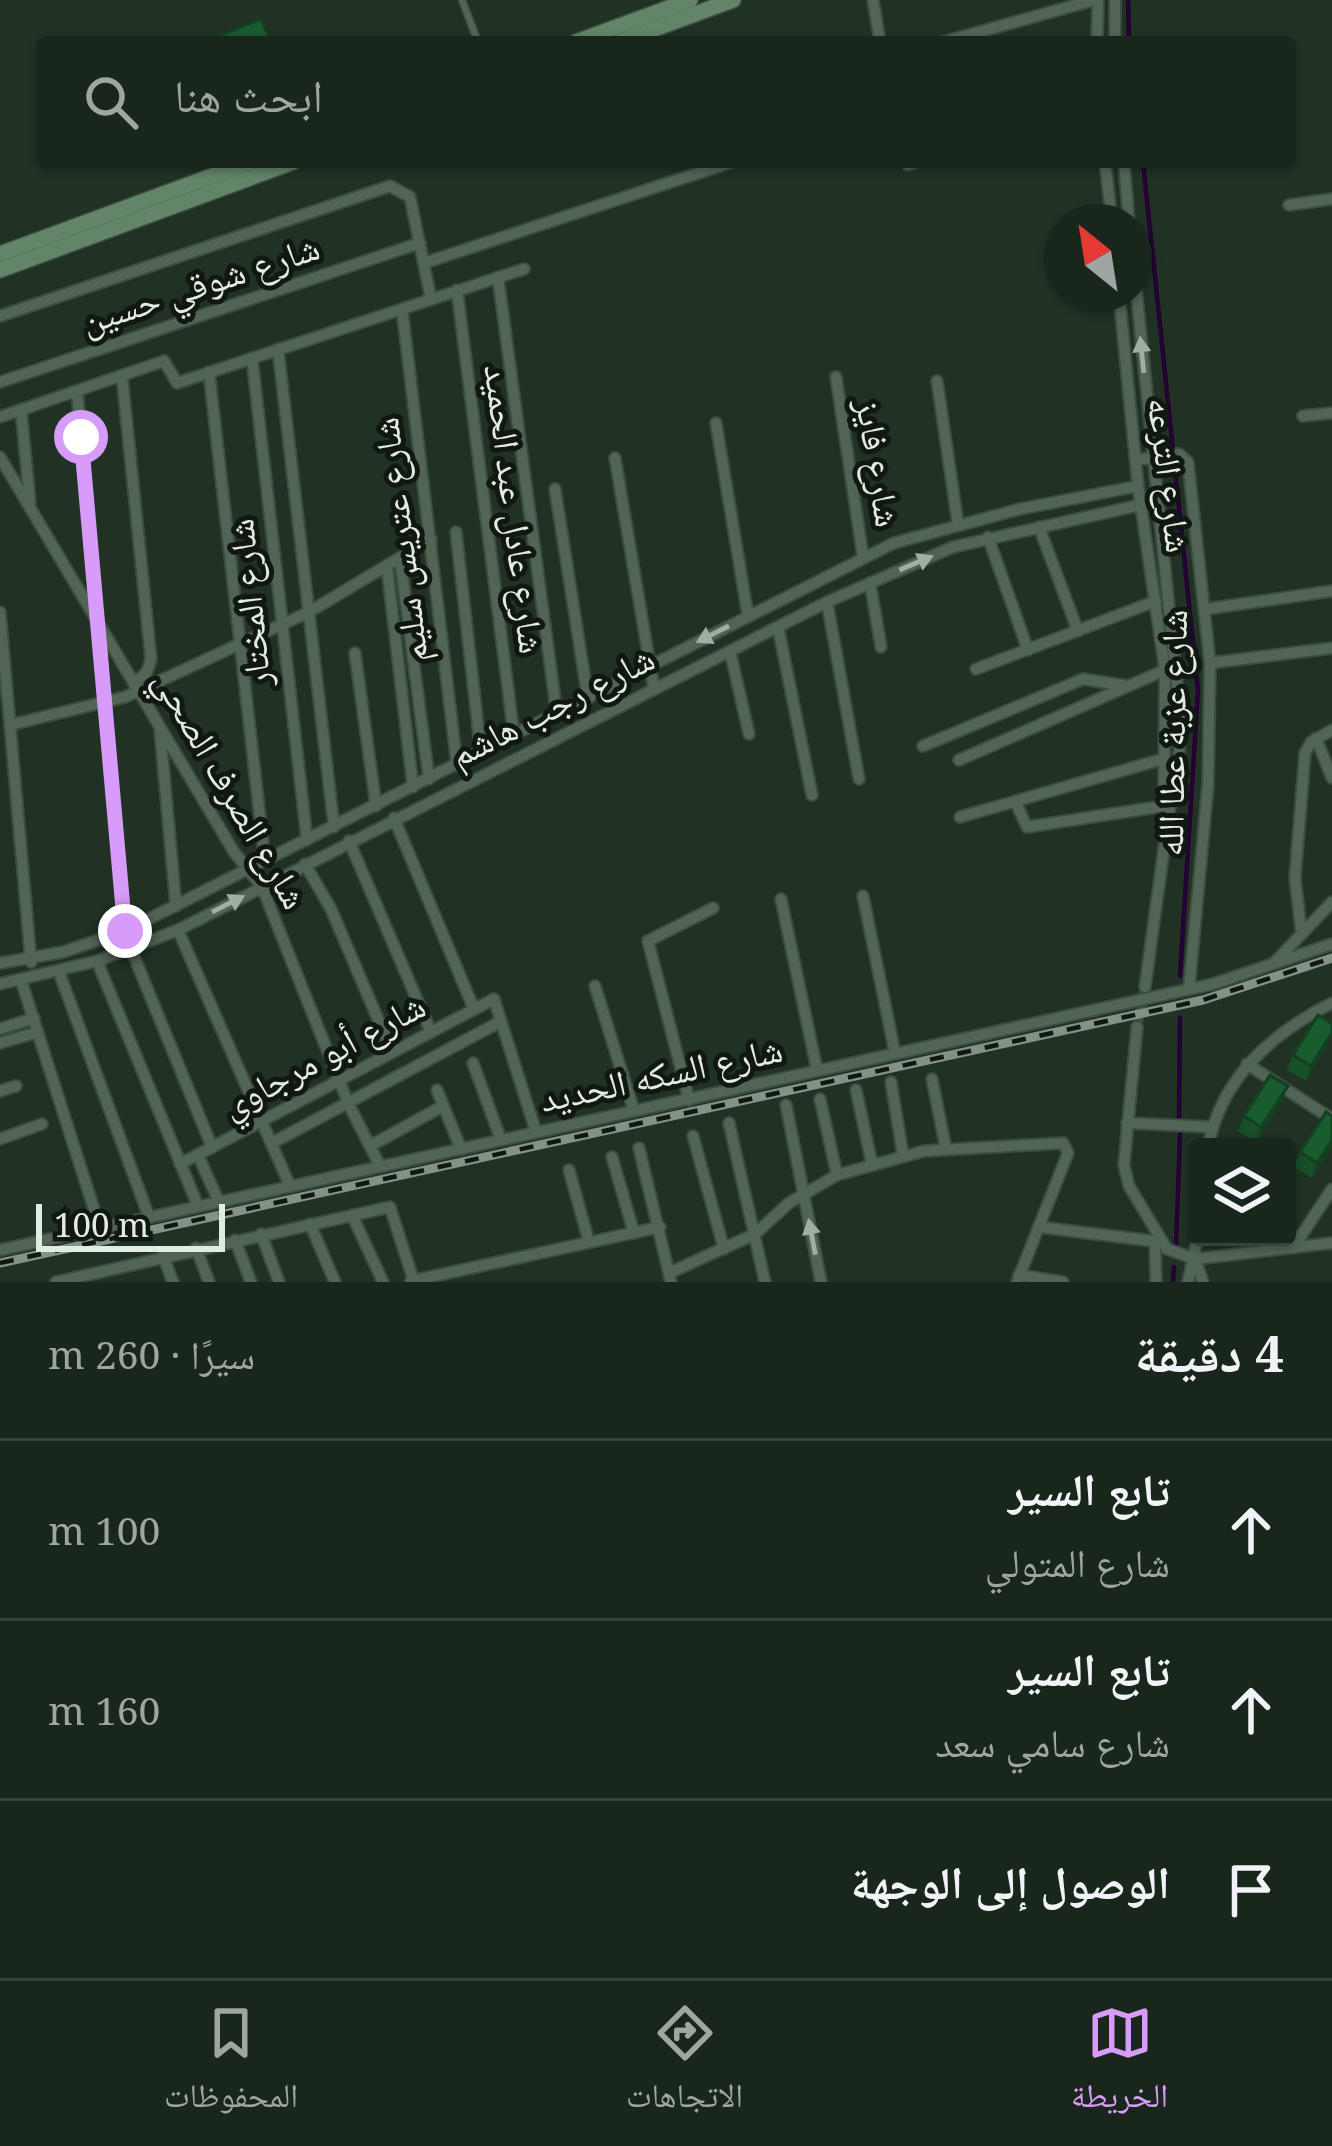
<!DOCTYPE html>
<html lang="ar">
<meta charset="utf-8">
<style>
body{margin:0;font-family:"Noto Serif","Noto Naskh Arabic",serif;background:#222e24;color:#f1f3f6;direction:rtl}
.controls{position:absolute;right:36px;bottom:36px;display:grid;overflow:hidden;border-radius:12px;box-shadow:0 3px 9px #0004}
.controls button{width:108px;height:108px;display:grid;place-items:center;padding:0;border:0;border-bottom:3px solid #37433a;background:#19261b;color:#f1f3f6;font:60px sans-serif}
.compass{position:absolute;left:1044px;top:204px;width:108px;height:108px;border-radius:50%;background:#19261b;box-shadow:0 3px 9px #0004;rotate:330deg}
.scale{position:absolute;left:36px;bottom:30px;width:189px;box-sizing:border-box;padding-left:12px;border:6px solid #e1ece2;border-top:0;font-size:33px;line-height:42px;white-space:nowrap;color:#e1ece2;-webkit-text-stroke:9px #101811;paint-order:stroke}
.stop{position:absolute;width:36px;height:36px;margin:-27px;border:9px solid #d79bf9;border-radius:50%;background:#fff}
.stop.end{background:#d79bf9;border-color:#fff;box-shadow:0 3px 12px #0008}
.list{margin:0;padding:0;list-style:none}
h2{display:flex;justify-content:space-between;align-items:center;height:156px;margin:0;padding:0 48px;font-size:51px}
h2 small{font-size:39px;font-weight:400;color:#9fa5a3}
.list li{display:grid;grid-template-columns:78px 1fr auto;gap:36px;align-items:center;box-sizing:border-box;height:180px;padding:0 48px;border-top:3px solid #37433a}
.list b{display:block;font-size:45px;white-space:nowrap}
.list p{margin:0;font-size:39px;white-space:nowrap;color:#9fa5a3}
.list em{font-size:39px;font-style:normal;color:#9fa5a3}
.icon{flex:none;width:66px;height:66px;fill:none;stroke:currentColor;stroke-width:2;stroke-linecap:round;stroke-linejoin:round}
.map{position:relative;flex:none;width:1332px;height:1282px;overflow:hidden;direction:ltr}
.search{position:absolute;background:#19261b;box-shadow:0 3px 9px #0004;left:36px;right:36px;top:36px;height:132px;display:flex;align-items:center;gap:30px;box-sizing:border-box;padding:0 42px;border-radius:12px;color:#9fa5a3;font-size:45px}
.sheet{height:696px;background:#19261b}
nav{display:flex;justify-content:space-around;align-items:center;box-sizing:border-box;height:168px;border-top:3px solid #37433a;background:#19261b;font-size:33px;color:#9fa5a3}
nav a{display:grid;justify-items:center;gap:6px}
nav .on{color:#d79bf9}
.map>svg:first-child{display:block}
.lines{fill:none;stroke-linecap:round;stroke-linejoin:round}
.stream{stroke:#240034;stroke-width:4.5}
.minor-tunnel{stroke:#3e4e40;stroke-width:10;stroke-dasharray:10 5;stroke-linecap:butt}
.service-casing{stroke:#3d4c40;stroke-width:9}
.minor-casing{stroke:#3d4c40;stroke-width:14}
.secondary-casing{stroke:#3d4c40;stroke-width:18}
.service{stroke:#526555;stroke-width:6}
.minor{stroke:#526555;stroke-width:10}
.secondary{stroke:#628468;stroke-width:15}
.rail-casing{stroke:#849286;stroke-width:9}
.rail{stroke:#101811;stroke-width:4.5;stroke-dasharray:14;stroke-linecap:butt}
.wall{fill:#164f28}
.shaded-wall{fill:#124020}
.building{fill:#195c2e;stroke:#124020;stroke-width:3}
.oneway{fill:#a1afa3}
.route{stroke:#d79bf9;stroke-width:15}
.labels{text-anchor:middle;stroke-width:10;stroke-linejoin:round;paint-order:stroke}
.street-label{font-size:36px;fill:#e1ece2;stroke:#101811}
</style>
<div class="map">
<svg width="1332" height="1282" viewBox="0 0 1332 1282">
<rect width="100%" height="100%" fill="#213224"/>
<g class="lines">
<!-- stream -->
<g class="stream">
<path d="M1128,0L1129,42"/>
<path d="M1143,162L1198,690L1180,976"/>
<path d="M1179,1117L1180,1018"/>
<path d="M1176,1245L1180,1134"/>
<path d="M1173,1282L1174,1267"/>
</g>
<!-- minor-tunnel -->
<path class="minor-tunnel" d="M1137,1027L1145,987"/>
<!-- service casing -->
<g class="service-casing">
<path id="service" d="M462,0L478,42"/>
</g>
<!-- minor casing -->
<g class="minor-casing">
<g id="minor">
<path d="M873,0L880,42"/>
<path d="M943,42L1094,0"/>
<path d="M1097,42L1098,0"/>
<path d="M1115,42V0"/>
<path d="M1105,162L1112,222"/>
<path d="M1124,162L1129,222"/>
<path d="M908,165L916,162"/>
<path d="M1289,205L1332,199"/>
<path d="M424,263L732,162"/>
<path d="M1134,269L1180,714L1179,777L1170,805L1145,987"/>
<path d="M498,277L557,715"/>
<path d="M457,290L514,736"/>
<path d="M1119,294L1138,486L1165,670L1164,788L1170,805"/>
<path d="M402,309L457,765"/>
<path d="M0,316L390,186L410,197L431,299"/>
<path d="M278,349L334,827"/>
<path d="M252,358L307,840"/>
<path d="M209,372L265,861"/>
<path d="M122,376L151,659L147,672L134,684"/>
<path d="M836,377L863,557"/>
<path d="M937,381L958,524"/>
<path d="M0,382L420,243"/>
<path d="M77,391L125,931"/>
<path d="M21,410L30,502"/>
<path d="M1303,416L1332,413"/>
<path d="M0,417L164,361L177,383L524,269"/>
<path d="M716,423L748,616"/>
<path d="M0,457L234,852L262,887L349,1105L380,1166"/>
<path d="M615,458L654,689"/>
<path d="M1136,460L1179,454L1188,462L1210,663L1208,785L1189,989"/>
<path d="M555,489L588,699"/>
<path d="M1039,527L1078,631"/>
<path d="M456,532L481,753"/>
<path d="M988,537L1028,650"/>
<path d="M400,559L429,779"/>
<path d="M387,567L413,787"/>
<path d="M870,583L881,647"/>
<path d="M827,602L859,779"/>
<path d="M1206,609L1332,591"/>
<path d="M0,612L31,962"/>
<path d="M778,627L812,795"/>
<path d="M730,651L749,734"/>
<path d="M355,653L376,806"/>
<path d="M1210,663L1332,648"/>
<path d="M976,669L1156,601"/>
<path d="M10,725L125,697L309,612L431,539"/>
<path d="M160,730L176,906"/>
<path d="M1316,738L1332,778"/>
<path d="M923,746L1083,679L1128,686"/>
<path d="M959,760L1165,670"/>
<path d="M1015,801L1027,827L1170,805"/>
<path d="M960,817L1163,759"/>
<path d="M394,818L474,1009"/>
<path d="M349,841L431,1032"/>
<path d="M305,864L331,909L392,1052"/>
<path d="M863,896L895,1053"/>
<path d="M781,899L817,1070"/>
<path d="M1301,929L1295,878L1305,753L1311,742L1332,730"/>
<path d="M178,930L290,1186"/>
<path d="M131,949L212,1147"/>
<path d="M97,961L198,1206"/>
<path d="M0,963L63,952L125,931L894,543L1020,509L1138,486"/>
<path d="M1273,964L1332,902"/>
<path d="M59,972L149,1217"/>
<path d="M21,980L100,1228"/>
<path d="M0,984L97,961L178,930L827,602L953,547L1140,505"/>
<path d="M595,986L634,1111"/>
<path d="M1137,1027L1124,1165L1129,1186L1167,1249L1195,1259L1332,1243"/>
<path d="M0,1029L34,1018"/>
<path d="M0,1043L38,1032"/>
<path d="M473,1063L501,1140"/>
<path d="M1247,1064L1332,1119"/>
<path d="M932,1079L946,1149"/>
<path d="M891,1082L903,1155"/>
<path d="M437,1090L461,1149"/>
<path d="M856,1090L872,1164"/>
<path d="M0,1091L16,1086"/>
<path d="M820,1099L837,1175"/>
<path d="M689,1100L648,941L713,908"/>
<path d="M786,1105L821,1282"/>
<path d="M729,1123L765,1282"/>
<path d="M1127,1123L1212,1127"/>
<path d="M693,1136L724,1249"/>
<path d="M0,1139L42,1124"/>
<path d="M272,1143L498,1023"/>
<path d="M370,1146L443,1106"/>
<path d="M1208,1147C1221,1078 1272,1033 1332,1003"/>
<path d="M639,1148L671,1282"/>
<path d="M198,1155L219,1202"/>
<path d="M612,1157L634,1233"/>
<path d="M180,1164L494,999L536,1132"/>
<path d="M569,1170L589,1242"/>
<path d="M352,1215L383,1282"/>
<path d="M310,1224L335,1282"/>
<path d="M1039,1227L1161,1242"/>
<path d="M261,1234L279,1282"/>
<path d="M235,1240L251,1282"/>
<path d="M1155,1242L1156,1282"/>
<path d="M196,1248L209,1282"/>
<path d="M1293,1248L1332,1189"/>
<path d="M0,1250L1213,984L1332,944"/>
<path d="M163,1256L173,1282"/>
<path d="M1196,1262L1203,1282"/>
<path d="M669,1273L755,1234L789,1203L837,1175L924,1151L1063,1143L1068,1153L1017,1282"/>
<path d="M1019,1275L1063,1282"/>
<path d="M411,1281L660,1227"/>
<path d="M56,1282L390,1207L414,1282"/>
<path d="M1188,1282L1198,1237"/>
</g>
</g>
<!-- secondary casing -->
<g class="secondary-casing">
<g id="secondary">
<path d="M576,42L690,0"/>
<path d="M619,42L733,0"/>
<path d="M0,254L250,162"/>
<path d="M0,270L293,162"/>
</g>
</g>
<!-- service -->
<use href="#service" class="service"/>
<!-- minor -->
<use href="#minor" class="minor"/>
<!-- secondary -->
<use href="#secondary" class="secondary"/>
<!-- rail casing -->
<g class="rail-casing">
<path id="rail" d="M0,1263L1203,1000L1332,958"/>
</g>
<!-- rail -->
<use href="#rail" class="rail"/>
</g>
<!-- wall -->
<g class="wall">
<path d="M1330,1040L1306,1081L1287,1070L1293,1055Z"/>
<path d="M1282,1100L1256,1142L1238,1131L1244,1116Z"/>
<path d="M1332,1146L1312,1178L1294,1167L1300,1152Z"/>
</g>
<!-- shaded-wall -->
<g class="shaded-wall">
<path d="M1332,1032L1330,1040L1306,1081L1311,1066Z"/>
<path d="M1288,1086L1282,1100L1256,1142L1261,1127Z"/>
<path d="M1332,1140V1146L1312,1178L1317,1163Z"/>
</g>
<!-- building -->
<g class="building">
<path d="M261,19L271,42H218L216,37Z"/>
<path d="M1318,1015L1332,1024V1032L1311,1066L1293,1055Z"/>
<path d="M1270,1075L1288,1086L1261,1127L1244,1116Z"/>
<path d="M1326,1112L1332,1116V1140L1317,1163L1300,1152Z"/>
</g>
<!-- one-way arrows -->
<defs><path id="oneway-solid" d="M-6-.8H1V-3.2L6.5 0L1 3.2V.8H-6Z" transform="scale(3)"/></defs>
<g class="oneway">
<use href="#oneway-solid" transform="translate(1142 355) rotate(-96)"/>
<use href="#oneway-solid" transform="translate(916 563) rotate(-23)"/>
<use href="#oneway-solid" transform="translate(713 634) rotate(153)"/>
<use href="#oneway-solid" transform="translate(228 904) rotate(-27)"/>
<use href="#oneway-solid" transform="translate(812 1237) rotate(-101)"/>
</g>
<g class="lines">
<!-- route -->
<path class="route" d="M81,437L125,931"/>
</g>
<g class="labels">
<!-- street labels -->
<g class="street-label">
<text transform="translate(200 284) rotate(-18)" y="13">شارع شوقي حسين</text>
<text transform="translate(879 463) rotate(81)" y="13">شارع فايز</text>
<text transform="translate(1170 475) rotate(83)" y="13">شارع الترعه</text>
<text transform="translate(515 509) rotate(83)" y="13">شارع عادل عبد الحميد</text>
<text transform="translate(400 540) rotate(-97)" y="13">شارع عتريس سليم</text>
<text transform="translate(249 603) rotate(-96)" y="13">شارع المختار</text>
<text transform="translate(552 706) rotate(-27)" y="13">شارع رجب هاشم</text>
<text transform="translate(1172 733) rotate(-89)" y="13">شارع عزبة عطا الله</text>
<text transform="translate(231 789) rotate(60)" y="13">شارع الصرف الصحي</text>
<text transform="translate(323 1055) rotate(-28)" y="13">شارع أبو مرجاوي</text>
<text transform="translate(661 1074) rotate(-12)" y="13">شارع السكه الحديد</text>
</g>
</g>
</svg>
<div class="controls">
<button><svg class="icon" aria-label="layers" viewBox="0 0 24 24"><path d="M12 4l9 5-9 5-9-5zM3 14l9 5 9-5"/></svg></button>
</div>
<svg class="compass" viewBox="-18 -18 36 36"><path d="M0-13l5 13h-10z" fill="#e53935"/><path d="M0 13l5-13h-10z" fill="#9fa5a3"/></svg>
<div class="scale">100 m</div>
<div class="stop" style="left:81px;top:437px"></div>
<div class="stop end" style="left:125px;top:931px"></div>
<div class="search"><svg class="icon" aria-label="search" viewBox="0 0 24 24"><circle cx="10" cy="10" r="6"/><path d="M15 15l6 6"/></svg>ابحث هنا</div>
</div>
<section class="sheet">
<h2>4 دقيقة<small>سيرًا · 260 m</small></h2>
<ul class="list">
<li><svg class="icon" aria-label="ahead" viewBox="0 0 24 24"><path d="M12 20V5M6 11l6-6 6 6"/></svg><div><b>تابع السير</b><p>شارع المتولي</p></div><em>100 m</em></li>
<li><svg class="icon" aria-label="ahead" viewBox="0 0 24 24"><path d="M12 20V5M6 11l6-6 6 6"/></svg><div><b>تابع السير</b><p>شارع سامي سعد</p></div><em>160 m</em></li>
<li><svg class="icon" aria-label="arrive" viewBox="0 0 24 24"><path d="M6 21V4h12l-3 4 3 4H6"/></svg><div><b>الوصول إلى الوجهة</b></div></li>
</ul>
</section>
<nav>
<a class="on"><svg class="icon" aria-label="map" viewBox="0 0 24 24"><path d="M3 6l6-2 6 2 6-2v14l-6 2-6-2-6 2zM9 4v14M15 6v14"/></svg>الخريطة</a>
<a><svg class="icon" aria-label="directions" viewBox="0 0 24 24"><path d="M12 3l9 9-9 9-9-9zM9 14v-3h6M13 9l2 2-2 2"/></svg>الاتجاهات</a>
<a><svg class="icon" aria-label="saved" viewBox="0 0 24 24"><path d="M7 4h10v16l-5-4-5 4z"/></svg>المحفوظات</a>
</nav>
